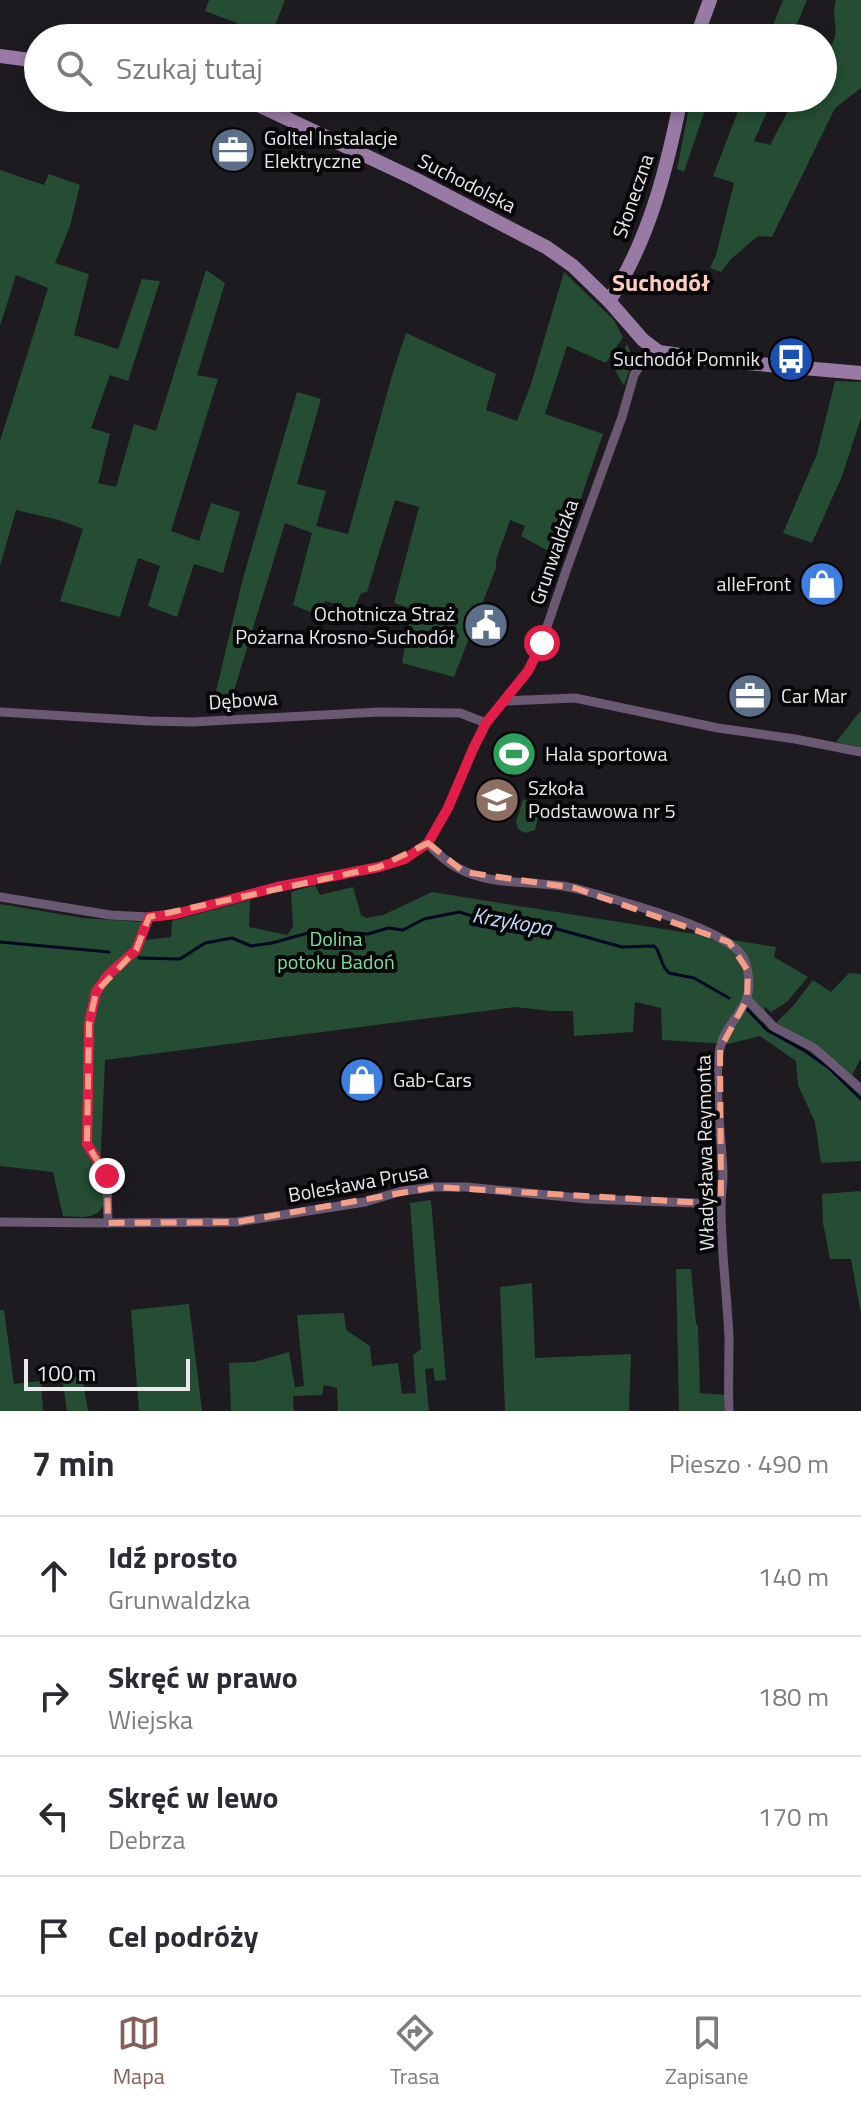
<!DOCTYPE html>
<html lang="pl">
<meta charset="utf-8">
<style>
body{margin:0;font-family:"Titillium Web",sans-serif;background:#f7f7f7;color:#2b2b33}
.scale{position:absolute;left:24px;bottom:20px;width:166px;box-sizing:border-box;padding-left:8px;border:4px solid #eae9ec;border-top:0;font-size:22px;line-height:28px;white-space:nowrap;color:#eae9ec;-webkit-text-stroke:6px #070608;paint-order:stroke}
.stop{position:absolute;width:24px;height:24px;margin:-18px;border:6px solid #e11d48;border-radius:50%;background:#fff}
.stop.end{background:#e11d48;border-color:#fff;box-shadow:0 2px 8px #0008}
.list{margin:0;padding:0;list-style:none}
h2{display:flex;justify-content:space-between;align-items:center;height:104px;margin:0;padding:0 32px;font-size:34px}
h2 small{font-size:26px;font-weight:400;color:#7c7c81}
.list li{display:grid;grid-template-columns:52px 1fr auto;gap:24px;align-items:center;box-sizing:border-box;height:120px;padding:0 32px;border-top:2px solid #e1e1e2}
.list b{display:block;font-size:30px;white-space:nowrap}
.list p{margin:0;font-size:26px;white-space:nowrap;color:#7c7c81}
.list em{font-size:26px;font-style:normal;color:#7c7c81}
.icon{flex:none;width:44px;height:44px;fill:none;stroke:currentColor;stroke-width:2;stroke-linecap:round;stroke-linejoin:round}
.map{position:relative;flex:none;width:861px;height:1411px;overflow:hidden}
.search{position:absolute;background:#fff;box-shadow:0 4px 12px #0003;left:24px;right:24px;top:24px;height:88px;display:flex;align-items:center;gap:20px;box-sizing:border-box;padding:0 28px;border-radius:44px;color:#7c7c81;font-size:30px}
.sheet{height:584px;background:#fff}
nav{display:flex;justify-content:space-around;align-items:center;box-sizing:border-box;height:112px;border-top:2px solid #e1e1e2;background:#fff;font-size:22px;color:#7c7c81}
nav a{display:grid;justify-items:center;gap:4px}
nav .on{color:#855f59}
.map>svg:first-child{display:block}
.green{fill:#244d33}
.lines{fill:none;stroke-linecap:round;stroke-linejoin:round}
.stream{stroke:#000822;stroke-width:3}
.street{stroke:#6b5872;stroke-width:9}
.secondary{stroke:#997aa4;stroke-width:14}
.route{stroke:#e11d48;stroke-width:10}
.marked{fill:none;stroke:#f49e87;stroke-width:6;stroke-dasharray:16 10;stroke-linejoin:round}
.labels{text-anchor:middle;stroke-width:8;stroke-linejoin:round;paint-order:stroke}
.poi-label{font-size:20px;fill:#eae9ec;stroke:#070608;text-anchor:start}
.street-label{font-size:20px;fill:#eae9ec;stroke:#070608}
.park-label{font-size:20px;fill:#7be2a0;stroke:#070608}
.water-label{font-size:22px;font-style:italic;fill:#c1dbfc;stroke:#070608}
.quarter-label{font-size:24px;font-weight:bold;fill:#feccbe;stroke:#070608}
</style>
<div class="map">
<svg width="861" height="1411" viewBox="0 0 861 1411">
<rect width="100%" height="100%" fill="#1d1b20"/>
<!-- green -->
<g class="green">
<path d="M209,0H285L270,38H238L233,36L237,23L205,11Z"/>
<path d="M783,0H807L791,38H768Z"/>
<path d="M836,0H861V88L835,108L772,237L758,236L731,259L721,272L710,268L716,255L734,183L713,176L740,106L754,107L771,103L754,141L770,145L795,98H823V55C846,32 829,25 836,0Z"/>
<path d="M691,98H709L684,172L677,169Z"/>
<path d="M0,170L44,185L49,174L80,185L70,226L55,263L89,274L74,335L118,349L142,279L160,281L128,381L110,375L91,428L110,434L98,483L116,487L134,424L156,431L206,270L225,283L197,375L218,379L171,531L199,541L211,503L240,512L223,573L194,564L177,617L148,606L160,566L138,558L120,617L60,601L83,529L59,520L16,510L0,566V441L48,288L16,275L0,326Z"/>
<path d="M564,272L614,320L623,337L606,363L567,346L545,414L603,434L564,547L559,546L556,555L521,536L525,526L510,520L496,560V568L454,677L402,663L412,609L394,603L419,507L395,500L367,592L361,593L354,609L325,601L320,616L293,605L312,533L285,523L229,707L212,708L243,578L297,392L321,399L297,484L326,491L316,526L348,534L393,372L406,333L496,374L486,410L517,421L531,384Z"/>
<path d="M627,344C635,358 629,371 624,386L614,368Z"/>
<path d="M835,381L861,382V418L842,476L812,543L783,533L817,454Z"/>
<path d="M861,710V748L836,742Z"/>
<path d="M523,799L541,806L535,830L525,833L518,829L516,822Z"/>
<path d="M315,885L320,895L353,887L361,915L366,918L383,915L432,892L776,947L774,957L808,977L787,1002L771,1012L765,1007L762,1023L783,1038L819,1057L861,1093V1161L821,1163L815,1122L798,1085L796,1061L760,1036L728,1044L662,1040L661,1008L635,1002L633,1032L574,1036L573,1011H551L515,1007L105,1060L100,1174C108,1184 109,1207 95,1214C87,1219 73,1216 63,1216L53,1172L0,1166V904L83,918L142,922L138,941L171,937L172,921L250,900L249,927L287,935L293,927L291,892Z"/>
<path d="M849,973L861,974V1058L852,1075C828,1054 804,1037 776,1023L794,1005L813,980L831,992Z"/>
<path d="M861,1191V1314L851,1259H830L823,1223L822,1194Z"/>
<path d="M431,1200L446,1380L435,1381L433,1368L425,1369L429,1411H338L337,1388L324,1385L322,1395L293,1396L294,1411H231L229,1363L254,1362L289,1352L295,1387L304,1386L297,1315L344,1313L346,1330L370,1346L372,1366L398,1363L402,1394L416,1393L413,1355L421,1349L410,1203Z"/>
<path d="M676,1269H691L696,1323L698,1327L700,1393L725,1395L724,1411H679Z"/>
<path d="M532,1283L535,1358L631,1354L629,1411H505L500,1287Z"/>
<path d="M189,1304L202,1411H139L131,1310Z"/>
<path d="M0,1310H4L14,1384L41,1381L43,1411H0Z"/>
<path d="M82,1376L88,1411H67L62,1378Z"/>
</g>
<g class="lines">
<!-- stream -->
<g class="stream">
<path d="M0,942L109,952"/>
<path d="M139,958L180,959L205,943L232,938L251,946L272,943L308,933L341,932L368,934L388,928L403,930L424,919L459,912L489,921L539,924L622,947L654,946L657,949L664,967L669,973L694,978L729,998"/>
<path d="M747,1009L767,1030L805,1051L828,1067L861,1099"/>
</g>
<!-- street -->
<g class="street">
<path d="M505,701L575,698L718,728L795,739L861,752"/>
<path d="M0,712L149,721L192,722L379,712L460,713L486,723"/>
<path d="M428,843C473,897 528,874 585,891C620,901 720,927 741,954C749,964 751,988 746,1000C739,1017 724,1029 720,1048C713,1083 722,1138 723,1175C723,1185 721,1195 721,1205C721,1250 727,1294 729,1338C729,1362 728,1387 729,1411"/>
<path d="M0,897L110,915L149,917L176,914L277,887L379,867L405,859L428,843L448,808L473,749L486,723L528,671L539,650L567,568L622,417L634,375L651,348"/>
<path d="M747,999L774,1027L814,1048L861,1089"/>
<path d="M0,1222L108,1223L237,1222L365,1202L402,1191L435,1187H466L588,1199L721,1204"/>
<path d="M108,1223L107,1176L87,1144L89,1024L96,992L108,975L136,950L149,917"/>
</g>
<!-- secondary -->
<g class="secondary">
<path d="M696,38L710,0"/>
<path d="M0,56L38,61"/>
<path d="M235,98L254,103L415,179L546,247L573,266L609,301L643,340L659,352L723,361L861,373"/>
<path d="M609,301C649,241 667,168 681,98"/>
</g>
</g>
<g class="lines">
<!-- route -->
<path class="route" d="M107,1176L87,1144L89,1024L96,992L108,975L136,950L149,917L176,914L277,887L379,867L405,859L428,843L448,808L473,749L486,723L528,671L542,643"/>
</g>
<!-- marked area -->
<path class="marked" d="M428,843L464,872L575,888L729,942L748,971L747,999L720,1049L721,1204L435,1187L237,1222L108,1223L107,1176L87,1144L89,1024L96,992L136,950L149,917L379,867Z"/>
<!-- icons -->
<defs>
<g id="office-disc" transform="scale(2.3)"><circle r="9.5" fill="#5c6f8a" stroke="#070608"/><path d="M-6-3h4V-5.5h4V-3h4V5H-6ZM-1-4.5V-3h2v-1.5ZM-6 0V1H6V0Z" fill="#fff"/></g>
<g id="bus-disc" transform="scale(2.3)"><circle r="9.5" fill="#1a4fb4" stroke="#070608"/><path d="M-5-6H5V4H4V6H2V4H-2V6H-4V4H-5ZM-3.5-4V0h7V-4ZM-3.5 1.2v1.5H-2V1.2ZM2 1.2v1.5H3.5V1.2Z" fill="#fff"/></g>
<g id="shop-disc" transform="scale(2.3)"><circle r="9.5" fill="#3f7fe0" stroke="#070608"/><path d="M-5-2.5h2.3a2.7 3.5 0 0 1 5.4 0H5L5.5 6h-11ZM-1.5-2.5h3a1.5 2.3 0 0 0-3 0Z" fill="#fff"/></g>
<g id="civic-disc" transform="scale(2.3)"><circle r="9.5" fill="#5c6f8a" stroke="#070608"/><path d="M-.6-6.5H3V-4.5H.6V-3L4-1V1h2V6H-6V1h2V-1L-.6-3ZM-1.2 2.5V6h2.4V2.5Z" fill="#fff"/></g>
<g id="stadium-disc" transform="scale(2.3)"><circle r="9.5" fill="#2e9e5b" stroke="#070608"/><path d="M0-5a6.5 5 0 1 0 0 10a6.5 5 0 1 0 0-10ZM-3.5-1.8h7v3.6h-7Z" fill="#fff"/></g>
<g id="school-disc" transform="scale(2.3)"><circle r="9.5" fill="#8d6e63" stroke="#070608"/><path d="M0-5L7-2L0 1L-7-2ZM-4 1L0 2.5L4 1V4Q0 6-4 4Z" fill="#fff"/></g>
</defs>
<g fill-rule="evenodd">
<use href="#office-disc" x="233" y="150"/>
<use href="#bus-disc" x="791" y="359"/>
<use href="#shop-disc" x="822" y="584"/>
<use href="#civic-disc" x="486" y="625"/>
<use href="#office-disc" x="750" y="696"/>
<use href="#stadium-disc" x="514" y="754"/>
<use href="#school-disc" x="497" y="800"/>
<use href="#shop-disc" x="362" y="1080"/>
</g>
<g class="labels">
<!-- poi labels -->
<g class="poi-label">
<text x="264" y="145">Goltel Instalacje<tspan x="264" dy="23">Elektryczne</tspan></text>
<text x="760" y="366" text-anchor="end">Suchodół Pomnik</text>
<text x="791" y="591" text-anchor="end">alleFront</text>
<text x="455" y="621" text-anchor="end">Ochotnicza Straż<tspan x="455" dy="23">Pożarna Krosno-Suchodół</tspan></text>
<text x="781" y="703">Car Mar</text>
<text x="545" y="761">Hala sportowa</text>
<text x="528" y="795">Szkoła<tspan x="528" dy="23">Podstawowa nr 5</tspan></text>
<text x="393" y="1087">Gab-Cars</text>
</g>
<!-- street labels -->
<g class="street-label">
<text transform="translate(467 183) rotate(27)" y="7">Suchodolska</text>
<text transform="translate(633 196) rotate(-71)" y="7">Słoneczna</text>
<text transform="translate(554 552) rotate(-71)" y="7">Grunwaldzka</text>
<text transform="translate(243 700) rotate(-4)" y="7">Dębowa</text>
<text transform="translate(705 1153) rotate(-91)" y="7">Władysława Reymonta</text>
<text transform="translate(358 1183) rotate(-10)" y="7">Bolesława Prusa</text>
</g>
<!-- park labels -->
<g class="park-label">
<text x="336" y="946">Dolina<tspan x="336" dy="23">potoku Badoń</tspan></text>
</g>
<!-- water labels -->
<g class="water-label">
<text transform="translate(512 921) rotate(10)" y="8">Krzykopa</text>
</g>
<!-- quarter labels -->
<g class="quarter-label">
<text x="661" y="291">Suchodół</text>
</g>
</g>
</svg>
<div class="scale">100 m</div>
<div class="stop" style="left:542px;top:643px"></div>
<div class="stop end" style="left:107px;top:1176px"></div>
<div class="search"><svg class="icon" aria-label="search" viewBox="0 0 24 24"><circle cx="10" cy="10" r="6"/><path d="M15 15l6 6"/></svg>Szukaj tutaj</div>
</div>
<section class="sheet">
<h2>7 min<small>Pieszo · 490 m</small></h2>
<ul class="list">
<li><svg class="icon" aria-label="ahead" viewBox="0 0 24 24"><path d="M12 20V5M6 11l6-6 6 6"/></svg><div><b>Idź prosto</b><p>Grunwaldzka</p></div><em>140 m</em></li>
<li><svg class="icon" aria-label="right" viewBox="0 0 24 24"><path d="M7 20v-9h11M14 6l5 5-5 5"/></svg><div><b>Skręć w prawo</b><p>Wiejska</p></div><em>180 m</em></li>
<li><svg class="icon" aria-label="left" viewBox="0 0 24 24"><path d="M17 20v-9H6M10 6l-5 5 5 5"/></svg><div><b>Skręć w lewo</b><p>Debrza</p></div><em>170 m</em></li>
<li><svg class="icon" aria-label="arrive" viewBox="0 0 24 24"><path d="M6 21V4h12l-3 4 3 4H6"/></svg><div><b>Cel podróży</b></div></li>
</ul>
</section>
<nav>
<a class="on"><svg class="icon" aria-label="map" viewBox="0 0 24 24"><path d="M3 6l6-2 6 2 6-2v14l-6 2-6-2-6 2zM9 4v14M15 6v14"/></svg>Mapa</a>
<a><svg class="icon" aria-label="directions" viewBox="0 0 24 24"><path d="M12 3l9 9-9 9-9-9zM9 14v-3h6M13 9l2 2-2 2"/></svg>Trasa</a>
<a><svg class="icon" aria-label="saved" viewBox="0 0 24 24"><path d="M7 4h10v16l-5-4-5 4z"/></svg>Zapisane</a>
</nav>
